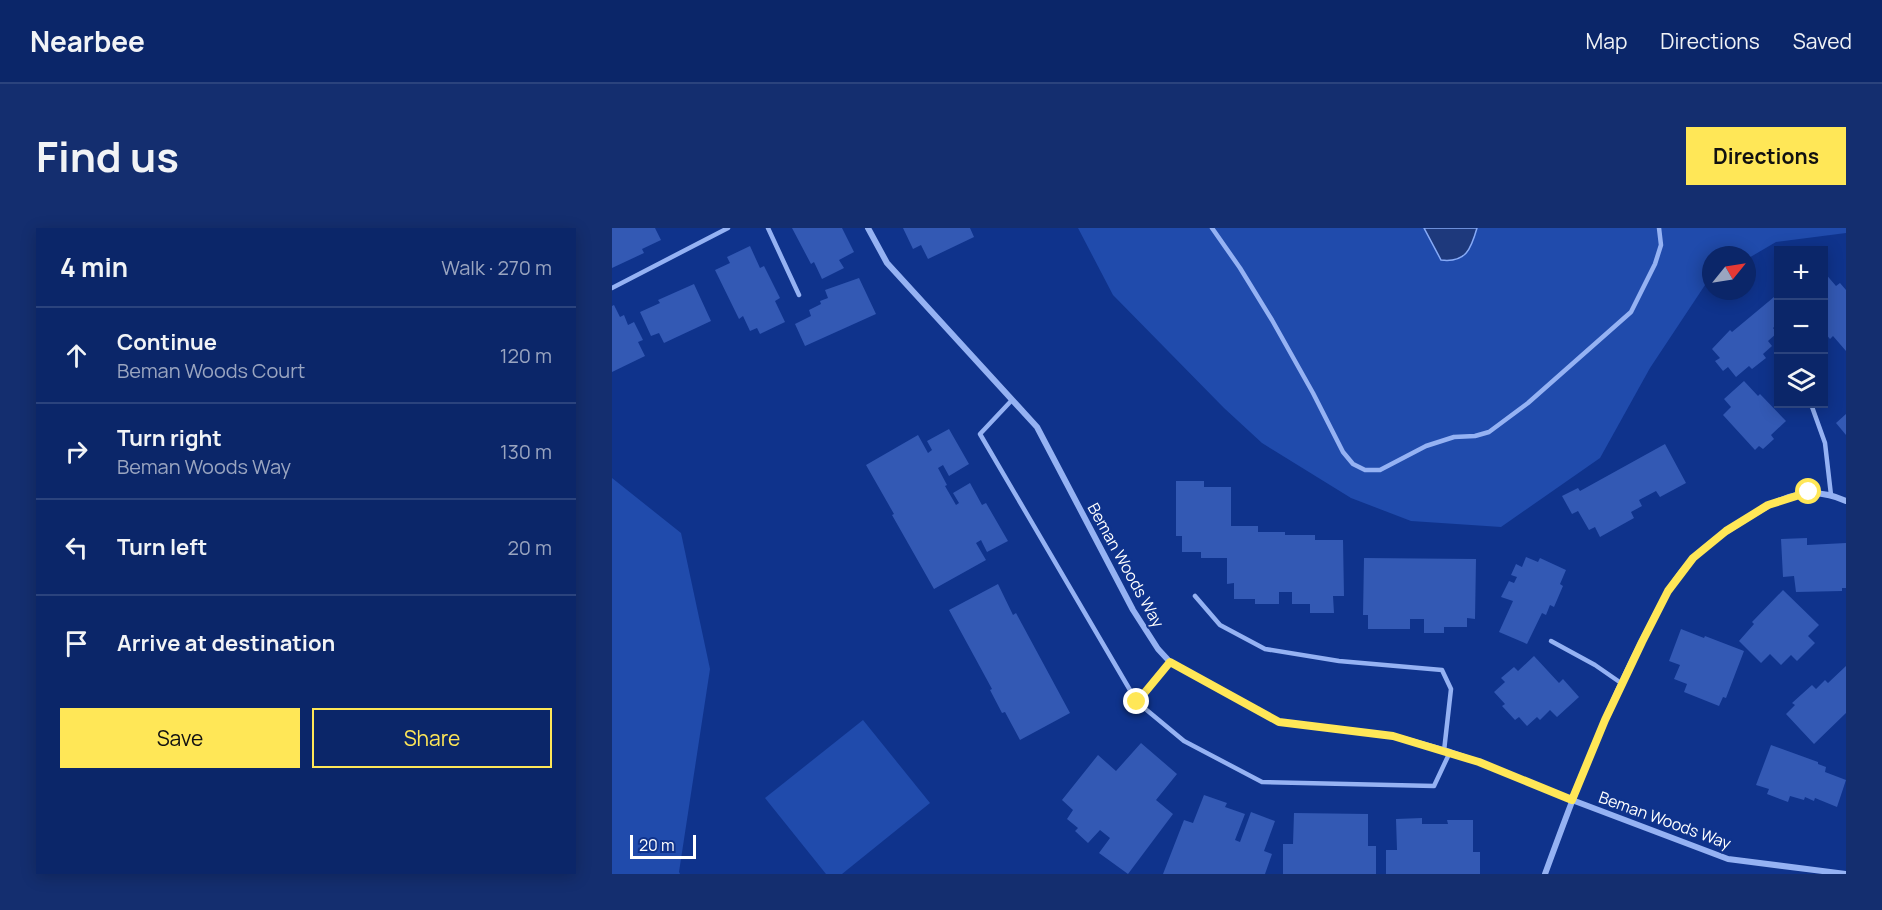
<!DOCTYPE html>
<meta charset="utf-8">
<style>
body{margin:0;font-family:Manrope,sans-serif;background:#142e6f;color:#f1f3f6}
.controls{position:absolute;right:18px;top:18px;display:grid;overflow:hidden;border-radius:0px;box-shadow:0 3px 15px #0003}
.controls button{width:54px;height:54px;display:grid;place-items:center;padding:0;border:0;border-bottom:2px solid #2b437d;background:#0b2669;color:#f1f3f6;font:30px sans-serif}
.compass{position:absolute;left:1090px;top:18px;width:54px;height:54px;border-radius:50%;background:#0b2669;box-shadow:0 3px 15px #0003;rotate:60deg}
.scale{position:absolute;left:18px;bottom:15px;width:66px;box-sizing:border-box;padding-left:6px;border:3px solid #fff;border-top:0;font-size:16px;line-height:21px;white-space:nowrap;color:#fff;-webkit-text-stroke:4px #0f338c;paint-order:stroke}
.stop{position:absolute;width:18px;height:18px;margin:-14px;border:4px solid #ffe757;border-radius:50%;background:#fff}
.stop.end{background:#ffe757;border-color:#fff;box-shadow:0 2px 6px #0008}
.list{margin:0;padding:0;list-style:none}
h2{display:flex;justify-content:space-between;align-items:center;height:78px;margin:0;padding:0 24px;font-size:26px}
h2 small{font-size:20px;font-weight:400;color:#9aa5c0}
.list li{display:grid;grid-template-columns:39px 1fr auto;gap:18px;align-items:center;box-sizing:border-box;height:96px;padding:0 24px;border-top:2px solid #2b437d}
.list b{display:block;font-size:22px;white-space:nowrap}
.list p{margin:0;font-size:20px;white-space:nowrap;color:#9aa5c0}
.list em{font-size:20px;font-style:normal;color:#9aa5c0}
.actions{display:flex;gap:12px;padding:18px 24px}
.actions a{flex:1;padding:14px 0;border:2px solid #ffe757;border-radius:0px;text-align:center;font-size:21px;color:#ffe757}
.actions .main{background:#ffe757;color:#111}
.icon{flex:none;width:33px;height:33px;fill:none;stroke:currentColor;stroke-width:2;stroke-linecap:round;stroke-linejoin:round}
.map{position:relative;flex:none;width:1234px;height:646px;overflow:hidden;border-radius:0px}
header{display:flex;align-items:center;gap:36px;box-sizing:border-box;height:84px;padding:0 30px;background:#0b2669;border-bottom:2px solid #2b437d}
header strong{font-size:28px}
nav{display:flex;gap:33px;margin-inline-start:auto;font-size:21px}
.intro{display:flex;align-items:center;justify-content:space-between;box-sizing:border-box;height:144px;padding:0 36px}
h1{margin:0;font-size:42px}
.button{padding:15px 27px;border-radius:0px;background:#ffe757;color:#111;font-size:21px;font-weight:700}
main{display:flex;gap:36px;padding:0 36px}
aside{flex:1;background:#0b2669;border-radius:0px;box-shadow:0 3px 15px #0003}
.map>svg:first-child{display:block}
.green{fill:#204bac}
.water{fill:#1e397c;stroke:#86aaf7;stroke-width:1.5}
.building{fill:#3359b4}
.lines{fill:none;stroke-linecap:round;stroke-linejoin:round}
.lane{stroke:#95b2f3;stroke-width:4.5}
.street{stroke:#95b2f3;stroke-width:6}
.route{stroke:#ffe757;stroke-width:8}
.labels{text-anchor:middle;stroke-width:4.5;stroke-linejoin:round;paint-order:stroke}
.street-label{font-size:16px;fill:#fff;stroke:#0f338c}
</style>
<header>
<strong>Nearbee</strong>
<nav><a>Map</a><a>Directions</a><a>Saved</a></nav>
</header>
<div class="intro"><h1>Find us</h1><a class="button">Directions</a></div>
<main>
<aside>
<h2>4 min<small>Walk · 270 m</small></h2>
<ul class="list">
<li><svg class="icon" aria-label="ahead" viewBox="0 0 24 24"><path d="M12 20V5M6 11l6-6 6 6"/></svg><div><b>Continue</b><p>Beman Woods Court</p></div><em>120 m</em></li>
<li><svg class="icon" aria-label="right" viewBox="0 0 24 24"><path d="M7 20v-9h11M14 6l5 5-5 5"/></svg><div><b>Turn right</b><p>Beman Woods Way</p></div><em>130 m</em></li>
<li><svg class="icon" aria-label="left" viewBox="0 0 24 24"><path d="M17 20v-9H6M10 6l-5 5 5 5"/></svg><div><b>Turn left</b></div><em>20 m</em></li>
<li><svg class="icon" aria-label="arrive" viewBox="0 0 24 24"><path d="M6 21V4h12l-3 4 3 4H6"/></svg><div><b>Arrive at destination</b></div></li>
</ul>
<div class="actions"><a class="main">Save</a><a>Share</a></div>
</aside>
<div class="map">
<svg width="1234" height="646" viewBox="0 0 1234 646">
<rect width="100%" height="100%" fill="#0f338c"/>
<!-- green -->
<g class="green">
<path d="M466,0H1234V5L1164,14L1135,31V27H1099V51L1095,54L1038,140L988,230L889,299L799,293L739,270L650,215L612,180L501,67Z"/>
<path d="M0,250L69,305L98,441L67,644L68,646H0Z"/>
<path d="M251,492L318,575L230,646H214L153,570Z"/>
</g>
<!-- water -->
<path class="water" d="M812,0H865C859,21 854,35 829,32Z"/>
<!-- building -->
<g class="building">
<path d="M0,0H43L49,12L30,21L32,25L0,40Z"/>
<path d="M180,0H230L242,24L227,32L232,40L210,51L202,34L199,36Z"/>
<path d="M291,0H358L362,9L316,31L309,17L301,21Z"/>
<path d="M138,18L148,40L152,38L168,70L163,73L173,94L148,106L145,100L138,103L131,88L127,91L103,42L118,35L115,29Z"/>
<path d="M1212,44L1224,58L1228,55L1234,62V123L1221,108L1218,111L1212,104Z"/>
<path d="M247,50L264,86L193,118L183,96L199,88L197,82L209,76L208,73L216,70L213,62Z"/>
<path d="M82,56L99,93L52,115L47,105L39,108L28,84L48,75L46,72Z"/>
<path d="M1162,69L1166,74V95L1161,100L1165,105L1156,113L1160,118L1151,126L1154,130L1140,141L1137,138L1124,149L1116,139L1111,143L1103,133L1108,130L1100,121L1118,102L1120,104Z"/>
<path d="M2,77L8,89L12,87L16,97L22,94L31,112L26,114L33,128L0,144V78Z"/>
<path d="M1132,153L1146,168L1148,166L1174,193L1159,207L1162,211L1151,221L1147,218L1143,222L1111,187L1119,179L1112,171Z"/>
<path d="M1234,186V207L1224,195Z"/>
<path d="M337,201L357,236L337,248L331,237L326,240L335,257L333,258L344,277L347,275L341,265L358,255L370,277L374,275L396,313L375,324L369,312L364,315L374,332L322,361L280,287L282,286L254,237L306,207L316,225L320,222L315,213Z"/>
<path d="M1053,216L1074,255L1048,269L1044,263L1027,272L1030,278L1019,284L1022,290L988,309L983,299L977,302L966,283L960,286L950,268L966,260L968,263Z"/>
<path d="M564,253H592V259H619V298H646V304H673V307H703V312H731L732,368H721L722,385H698V376H680V364H667V376H643V371H622V355L615,356V330H589V324H570V308H564Z"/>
<path d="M1195,310V317L1234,315V360H1230V363L1184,364L1182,348L1171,349L1169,311Z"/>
<path d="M914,329L926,334L928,330L954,342L948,356L951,358L942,379L938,377L934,387L930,385L915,416L887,404L901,373L889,369L897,353L902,355L905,349L899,347L904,336L910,339Z"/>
<path d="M752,330L864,331L863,391L855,390V399H832V405H812V391H798V401H756V387H751Z"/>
<path d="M386,356L401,387L404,385L458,485L408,512L393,484L390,485L378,462L380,461L337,382Z"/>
<path d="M1171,362L1207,397L1196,408L1203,415L1185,433L1179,427L1169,437L1158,426L1149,435L1127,413L1142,396L1140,394Z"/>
<path d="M1069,401L1092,410L1093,408L1132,423L1114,470L1111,469L1107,478L1072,464L1075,456L1062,451L1068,437L1057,433Z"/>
<path d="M922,428L947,455L951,451L967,469L945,489L938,482L928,492L925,489L915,498L907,489L903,492L890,478L893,476L882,464L893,454L889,450L902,439L906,443Z"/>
<path d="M1234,438V485L1202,516L1174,486L1183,477L1180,475L1200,457L1204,461L1213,452L1216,455Z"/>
<path d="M529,515L565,546L544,572L561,586L516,646L487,625L498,610L488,602L476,615L463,603L466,600L455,591L461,582L450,572L486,527L504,543Z"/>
<path d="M1159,517L1206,534V536L1214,539L1213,544L1234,552L1225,579L1203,570L1202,573L1193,569L1192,572L1178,568L1176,574L1155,566L1157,561L1144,557Z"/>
<path d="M592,567L615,575L613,579L633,586L623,612L628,614L639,584L663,593L652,623L660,626L653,646H551L572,592L581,595Z"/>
<path d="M682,585L756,586V618H764V646H671V616H681Z"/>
<path d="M810,590V596H836L835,592H861V624H868V646H774V622H785L784,591Z"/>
</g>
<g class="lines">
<!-- lane -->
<g class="lane">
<path d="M156,0L187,67"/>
<path d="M600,0L628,40L660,92L701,165L731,224L741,236L753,242H768L814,218L842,209L863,208L877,204L916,175L1019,84L1043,36L1049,17L1047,0"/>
<path d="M0,60L116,0"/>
<path d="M400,172L368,206L525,474L572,513L650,554L822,558L838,524"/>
<path d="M1199,176L1213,215L1219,267"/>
<path d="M583,368L608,397L653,421L727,433L830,442L839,461L832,523"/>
<path d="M939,413L983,437L1009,455"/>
<path d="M525,474L558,434"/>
</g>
<!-- street -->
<g class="street">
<path d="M256,0L275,35L425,199L521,382L546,421L558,434L667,494L781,508L838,524L867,534L960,572L1116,631L1234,646"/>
<path d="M933,646C963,564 993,484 1033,407C1047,380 1060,351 1082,330C1100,311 1123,298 1144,285C1174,266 1202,258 1234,273"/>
</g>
</g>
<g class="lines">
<!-- route -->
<path class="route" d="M525,474L558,434L667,494L781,508L867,534L960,572L993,492L1030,414L1056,363L1081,330L1114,303L1156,277L1197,264"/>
</g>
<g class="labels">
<!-- street labels -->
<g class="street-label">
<text transform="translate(514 337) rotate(61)" y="6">Beman Woods Way</text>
<text transform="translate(1053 592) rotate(20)" y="6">Beman Woods Way</text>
</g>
</g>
</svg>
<div class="controls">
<button>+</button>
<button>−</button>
<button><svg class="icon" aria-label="layers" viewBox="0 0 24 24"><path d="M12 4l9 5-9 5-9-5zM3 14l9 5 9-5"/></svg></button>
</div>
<svg class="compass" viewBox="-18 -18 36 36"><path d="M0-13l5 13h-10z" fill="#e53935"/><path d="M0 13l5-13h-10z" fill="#9aa5c0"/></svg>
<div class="scale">20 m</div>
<div class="stop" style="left:1197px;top:264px"></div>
<div class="stop end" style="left:525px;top:474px"></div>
</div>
</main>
